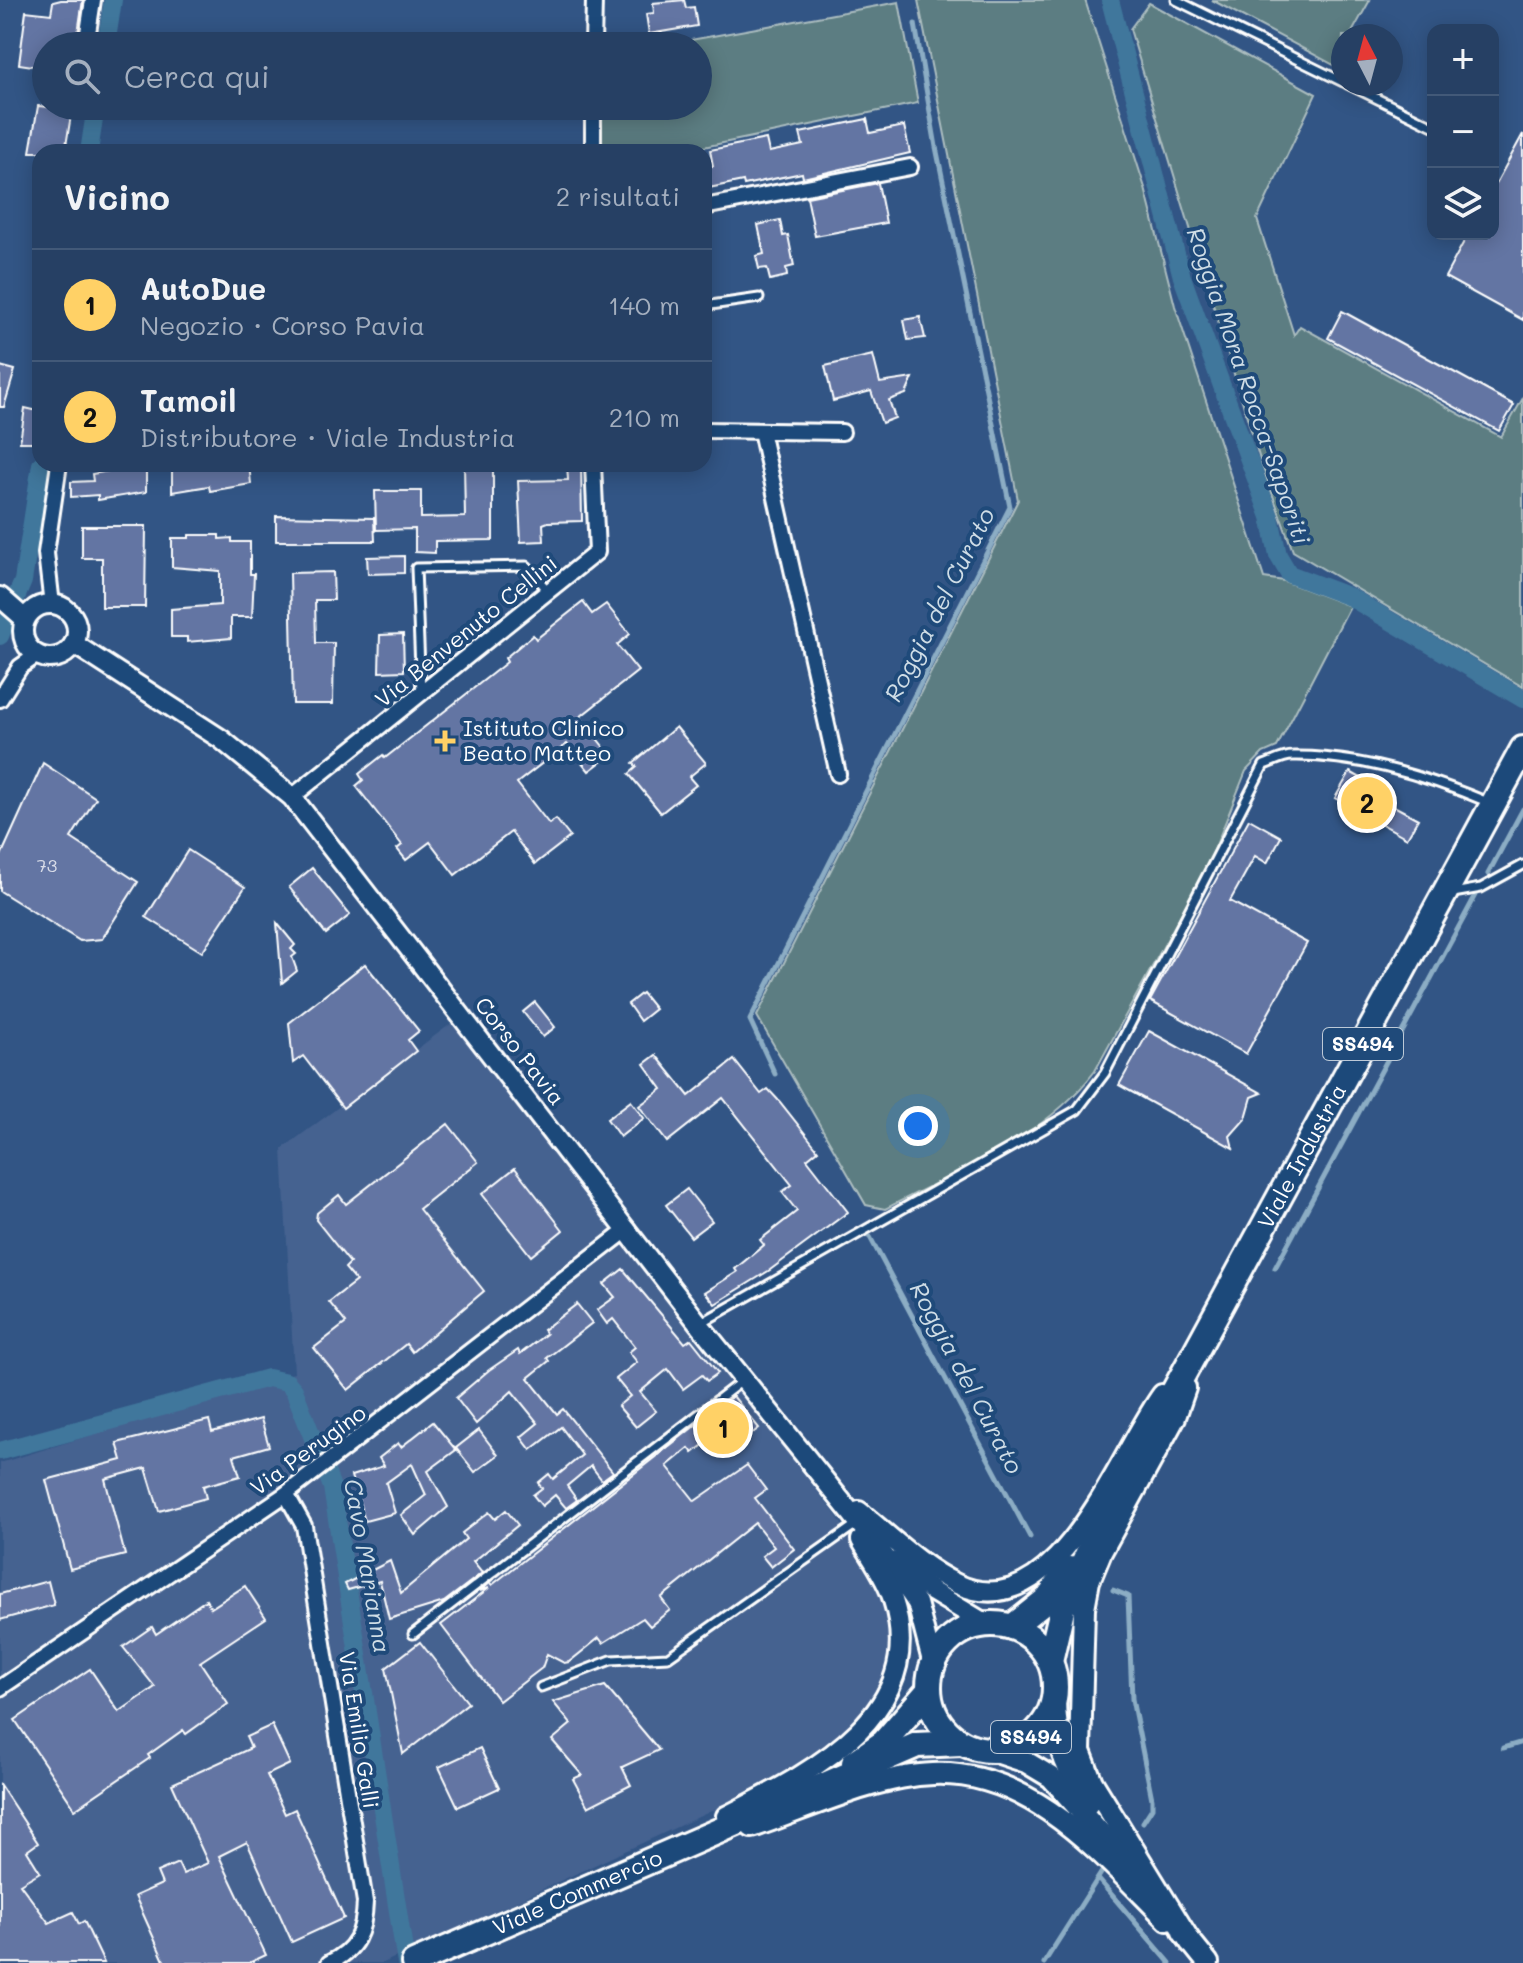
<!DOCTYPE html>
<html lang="it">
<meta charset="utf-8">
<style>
body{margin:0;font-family:Mali,sans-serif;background:#324b6d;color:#f1f3f6}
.controls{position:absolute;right:24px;top:24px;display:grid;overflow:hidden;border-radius:16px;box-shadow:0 4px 20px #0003}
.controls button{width:72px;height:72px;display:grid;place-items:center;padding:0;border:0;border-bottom:2px solid #425978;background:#264064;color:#f1f3f6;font:40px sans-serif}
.compass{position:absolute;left:1331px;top:24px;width:72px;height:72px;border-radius:50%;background:#264064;box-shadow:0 4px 20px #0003;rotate:354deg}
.you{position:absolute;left:918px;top:1126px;width:28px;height:28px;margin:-20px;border:6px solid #fff;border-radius:50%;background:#1a73e8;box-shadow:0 0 0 12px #1a73e833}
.badge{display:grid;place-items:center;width:52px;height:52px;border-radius:50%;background:#ffd166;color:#111;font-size:26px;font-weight:700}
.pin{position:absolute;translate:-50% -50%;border:4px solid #fff;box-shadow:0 2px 8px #0006}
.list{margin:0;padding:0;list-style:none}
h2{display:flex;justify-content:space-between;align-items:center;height:104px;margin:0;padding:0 32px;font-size:34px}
h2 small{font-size:26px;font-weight:400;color:#a4afbf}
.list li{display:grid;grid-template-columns:52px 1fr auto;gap:24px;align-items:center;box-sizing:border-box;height:112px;padding:0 32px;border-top:2px solid #425978}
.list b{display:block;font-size:30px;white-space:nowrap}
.list p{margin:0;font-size:26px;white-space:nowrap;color:#a4afbf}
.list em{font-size:26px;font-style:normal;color:#a4afbf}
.icon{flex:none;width:44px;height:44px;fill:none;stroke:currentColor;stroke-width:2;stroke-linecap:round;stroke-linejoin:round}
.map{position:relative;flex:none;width:1523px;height:1963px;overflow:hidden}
.search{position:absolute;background:#264064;box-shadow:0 4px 20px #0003;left:32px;top:32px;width:680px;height:88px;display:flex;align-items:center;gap:20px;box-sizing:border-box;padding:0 28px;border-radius:44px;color:#a4afbf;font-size:30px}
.panel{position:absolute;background:#264064;box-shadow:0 4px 20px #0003;left:32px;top:144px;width:680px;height:328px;border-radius:24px}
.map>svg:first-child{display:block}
.built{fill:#456290}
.green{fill:#5b7d82;stroke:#adbec0;stroke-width:2}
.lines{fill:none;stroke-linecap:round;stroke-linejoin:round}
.stream{stroke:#8cadc4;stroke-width:5}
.canal{stroke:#40779c;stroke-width:18}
.building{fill:#6375a3;stroke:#fff;stroke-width:2}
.service-casing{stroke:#fff;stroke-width:13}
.minor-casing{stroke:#fff;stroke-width:20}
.tertiary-casing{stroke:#fff;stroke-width:24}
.secondary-casing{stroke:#fff;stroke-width:26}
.primary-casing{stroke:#fff;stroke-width:30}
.service{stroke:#1f4a7a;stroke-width:7}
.minor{stroke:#1f4a7a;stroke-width:14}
.tertiary{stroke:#1f4a7a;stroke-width:18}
.secondary{stroke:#1f4a7a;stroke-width:20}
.primary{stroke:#1f4a7a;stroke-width:24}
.poi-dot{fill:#ffd166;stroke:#1f4a7a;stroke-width:3}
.labels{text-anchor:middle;stroke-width:8;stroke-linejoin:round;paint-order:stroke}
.number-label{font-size:18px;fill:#d8dce8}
.shield{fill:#1f4a7a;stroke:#bcc9d7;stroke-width:2}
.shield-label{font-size:20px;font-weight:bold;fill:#fff}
.street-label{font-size:22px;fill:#fff;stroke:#1f4a7a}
.poi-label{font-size:22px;fill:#fff;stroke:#1f4a7a;text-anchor:start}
.water-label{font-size:24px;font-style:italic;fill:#cfdde6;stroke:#1f4a7a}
</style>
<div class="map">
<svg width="1523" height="1963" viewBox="0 0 1523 1963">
<rect width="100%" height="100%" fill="#325585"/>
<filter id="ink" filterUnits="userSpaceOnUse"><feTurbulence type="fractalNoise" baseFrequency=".0125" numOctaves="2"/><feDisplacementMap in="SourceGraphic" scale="16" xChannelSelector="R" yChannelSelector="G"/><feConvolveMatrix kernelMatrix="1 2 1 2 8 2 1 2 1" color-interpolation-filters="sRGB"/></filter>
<g filter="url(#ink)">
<!-- built -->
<path class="built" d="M452,1023L836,1515L866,1561L887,1602L893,1648L876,1700L798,1771L383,1963H0V1463L294,1373L282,1149Z"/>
<!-- green -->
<g class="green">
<path d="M918,0H1085L1145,188L1175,306L1264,578L1284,581L1350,606L1277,747L1263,753L1246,771L1208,865L1095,1071C1044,1139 958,1170 885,1209L866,1205L757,1016L1018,500Z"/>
<path d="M1212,0H1370L1350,36H1343L1341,69Z"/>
<path d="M899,2L918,103L679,152H600L599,106H698V46H658Z"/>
<path d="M1149,3L1316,94L1257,219L1294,335L1300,326L1501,437L1523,398V687L1293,551L1260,460L1130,29Z"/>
</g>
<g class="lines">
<!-- stream -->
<g class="stream">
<path d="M1488,874L1523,809"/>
<path d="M775,1074L750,1020L1010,507L936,147L915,24"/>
<path d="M870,1237L1030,1537"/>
<path d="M1275,1268L1476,895"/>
<path d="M1113,1590L1128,1596L1132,1699L1152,1799V1808L1143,1822"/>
<path d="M1503,1748L1523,1742"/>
<path d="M1098,1879L1170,1963"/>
<path d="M1044,1963L1105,1867"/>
</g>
<!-- canal -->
<g class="canal">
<path d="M1110,0L1182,277L1270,517L1278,555L1289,574L1350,597L1523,699"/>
<path d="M106,46L113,0"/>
<path d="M89,152L96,106"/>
<path d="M0,636L23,581L41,464"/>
<path d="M0,1451L268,1378L287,1382L294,1390L332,1487L406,1963"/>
</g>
</g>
<!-- building -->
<g class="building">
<path d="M61,0H83L76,46L46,45V68L19,64L26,11L51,14L53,2Z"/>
<path d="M684,0L686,8L694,7L697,26L649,34L646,14L654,13L653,3Z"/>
<path d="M38,106L72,109L65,152H30Z"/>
<path d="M867,119L870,133L904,126L910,153L803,178L802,173L744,185L743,181L704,189V168L713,166L710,150L766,139L769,152L803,145L800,133Z"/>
<path d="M1523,134V320L1445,277L1468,234H1493V189Z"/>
<path d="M878,183L886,223L815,236L807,197Z"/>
<path d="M780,220L783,236L788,235L794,266L786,268L787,276L770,280L767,268L759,269L756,256L764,254L758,225Z"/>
<path d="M1342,311L1514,405L1499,431L1328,338Z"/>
<path d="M920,317L925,338L908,340L904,320Z"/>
<path d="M873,355L880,383L913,378L906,394L889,400L895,418L882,423L871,391L833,401L825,366Z"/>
<path d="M0,366L15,370L4,407H0Z"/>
<path d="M25,408L38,411L33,442H20Z"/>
<path d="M138,464L139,470L146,469V492L98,500V495L71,497V482L93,481L92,474L115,470L114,466Z"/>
<path d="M172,464H249L251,484L210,491L209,486L172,492Z"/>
<path d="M464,464H488V468H493V540L435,541V553L415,552V529L376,530L375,491H421V518L465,517Z"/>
<path d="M567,464H581L582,521L548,522L543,524L544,541L521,542L518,481L568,480Z"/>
<path d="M276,516L374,518L375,541H276Z"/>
<path d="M82,526H146L145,607H102V558H82Z"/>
<path d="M189,535H219V539L232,538V542H250V574H254L252,617H231V638L187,642V637H171V609L220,605V571L172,567V538H189Z"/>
<path d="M404,556V573L368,574L367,557Z"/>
<path d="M333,572L334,600H315L316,643H334L333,704H293L290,573Z"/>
<path d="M583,602L592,614L606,604L630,634L617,645L638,671L580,717L610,755L589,771L567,744L517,783L549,824L556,819L570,837L535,864L511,832L455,875L430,842L406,860L397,849L402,845L356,786L363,780L359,774L383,755L385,758L507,662L505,658L533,635L536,639Z"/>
<path d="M403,634L404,671L379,672L380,635Z"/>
<path d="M676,727L706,763L689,777L696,785L661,813L629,774L637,767L633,763Z"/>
<path d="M43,763L96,798L71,838L138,882L102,939L80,941L0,891V858Z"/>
<path d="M1350,772L1370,783L1366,791L1418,819L1407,838L1335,798Z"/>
<path d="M1249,819L1281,837L1267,863L1255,856L1230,901L1307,943L1246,1054L1150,1001Z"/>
<path d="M188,850L245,887L202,952L146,917Z"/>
<path d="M312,868L350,915L326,934L289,887Z"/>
<path d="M277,923L295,945L291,949L296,954L292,957L297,971L282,983Z"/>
<path d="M365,964L419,1031L408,1040L416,1051L343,1108L303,1056L293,1063L289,1023Z"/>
<path d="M642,993L655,1009L640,1021L628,1004Z"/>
<path d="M535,1002L555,1027L543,1037L523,1012Z"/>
<path d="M1149,1031L1262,1093L1252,1097L1246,1118L1230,1136L1233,1148L1119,1085Z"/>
<path d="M656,1055L689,1096L734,1060L761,1094L768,1089L780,1102L818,1150L807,1159L848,1212L770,1270L715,1304L705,1292L737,1272L735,1269L764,1245L760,1240L797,1211L782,1192L792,1185L723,1098L667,1142L639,1106L662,1089L644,1064Z"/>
<path d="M631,1101L644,1118L620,1137L607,1119Z"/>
<path d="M448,1124L478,1162L419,1209L484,1291L412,1352L406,1344L348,1390L314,1348L346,1323L329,1302L356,1281L345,1268L350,1263L316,1220L317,1213L339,1195L346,1204Z"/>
<path d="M515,1168L563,1230L531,1256L482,1194Z"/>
<path d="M687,1189L712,1221L691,1237L666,1205Z"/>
<path d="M623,1269L685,1343L691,1339L718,1373L707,1381L702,1375L683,1389L668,1369L640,1392L656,1411L636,1427L618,1406L630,1396L616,1379L637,1362L629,1352L635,1347L613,1319L607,1324L597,1310L615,1297L604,1284Z"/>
<path d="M577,1304L592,1323L547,1358L549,1361L528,1378L557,1414L563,1409L613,1472L602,1480L591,1466L567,1486L577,1500L566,1508L555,1495L542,1506L533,1495L542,1488L538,1483L549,1474L553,1479L582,1455L561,1427L531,1450L521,1437L538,1423L512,1391L476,1424L456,1398L489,1370L518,1350L520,1354L546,1334L543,1330Z"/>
<path d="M733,1396L759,1428L744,1440L731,1423L693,1453L689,1448L667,1466L695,1501L747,1465L766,1490L755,1498L794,1549L771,1567L762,1556L774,1547L755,1523L661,1598L670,1610L650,1626L643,1618L603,1643L599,1638L569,1662L564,1663L547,1654L542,1668L499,1701L441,1625L489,1588L480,1591L490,1583L492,1585Z"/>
<path d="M261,1419L269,1446L234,1456L240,1476L203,1486L206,1498L159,1511L146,1468L105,1479L125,1555L70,1569L46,1480L122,1460L117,1443L209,1420L212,1432Z"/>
<path d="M433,1422L456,1450L428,1471L448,1507L415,1535L401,1515L426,1495L412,1464L386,1483L395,1513L365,1521L351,1476L384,1466L379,1458L398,1443L401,1447Z"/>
<path d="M479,1430L498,1455L475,1472L456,1448Z"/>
<path d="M506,1510L518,1525L473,1562L482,1573L444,1602L389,1619L380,1581L348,1590L345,1584L390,1561L401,1593L466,1539L462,1533L489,1512L495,1519Z"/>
<path d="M48,1581L54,1605L0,1620V1594Z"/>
<path d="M245,1586L266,1618L200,1662L228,1704L186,1734L183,1730L148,1755L150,1758L75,1809L15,1720L90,1669L119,1712L155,1687L123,1647L152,1627L156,1634L206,1600L211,1608Z"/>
<path d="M420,1642L468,1703L403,1754L386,1668Z"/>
<path d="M605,1686L659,1750L622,1767L631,1785L588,1807L573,1779L582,1775L552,1740L571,1724L553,1702Z"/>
<path d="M272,1725L290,1764L267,1775L285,1814L295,1809L344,1918L292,1942L247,1842L219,1856L266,1955L249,1963H165L135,1896L162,1884L157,1872L178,1863L183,1874L208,1863L172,1784L251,1748L246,1737Z"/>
<path d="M480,1748L499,1788L458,1807L439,1767Z"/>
<path d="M0,1785L38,1843L27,1851L40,1872L20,1884L49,1923L73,1912L79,1924L84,1921L104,1963H0Z"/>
</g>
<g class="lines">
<!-- service casing -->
<g class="service-casing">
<g id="service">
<path d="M1176,0L1343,82"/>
<path d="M1347,84L1433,126"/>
<path d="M704,306L759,298"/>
<path d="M421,694L416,568L527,566L549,592"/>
<path d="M1453,893L1481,888L1523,865"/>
<path d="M701,1323L1077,1110L1105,1073L1264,765C1273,762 1283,756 1293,756C1358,755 1431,778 1490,803"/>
<path d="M413,1634L742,1381"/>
<path d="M541,1687L611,1660L668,1657L858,1523"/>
</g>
</g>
<!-- minor casing -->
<g class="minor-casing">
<g id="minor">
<path d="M86,46L93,0"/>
<path d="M593,46L594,0"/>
<path d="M593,152V106"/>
<path d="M704,207L910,167"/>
<path d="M704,430L842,432"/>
<path d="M761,431L838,774"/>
<path d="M52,605L46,553L59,464"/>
<path d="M0,699L20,667L37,655"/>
<path d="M292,797L597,552L593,464"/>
<path d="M286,1494L304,1526L365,1902C364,1931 357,1950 329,1963"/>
<path d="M0,1688L286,1494L628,1229"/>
</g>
</g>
<!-- tertiary casing -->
<g class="tertiary-casing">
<g id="tertiary">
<path d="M0,597L25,619"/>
<circle cx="50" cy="631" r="27"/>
<path d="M74,644L221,739L292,797L699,1324L876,1544L917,1603L933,1665"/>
<path d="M859,1511C890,1536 921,1567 957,1584C1057,1630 1118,1454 1162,1394"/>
<path d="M896,1561L933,1592L986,1624"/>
<path d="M726,1816C809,1773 930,1715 893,1600C887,1579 872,1559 861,1540"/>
</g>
</g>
<!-- secondary casing -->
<g class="secondary-casing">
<g id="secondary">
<path d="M1185,1388L1175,1417L1101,1552L1089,1581L1084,1608L1080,1751L1092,1782L1191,1943"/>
<path d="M1055,1697C1055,1743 1064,1765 1088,1804"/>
<path d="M993,1751L1026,1762L1051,1777L1135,1872"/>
<path d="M752,1827C806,1809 875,1776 933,1774C1033,1770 1103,1856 1168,1920"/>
<path d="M1183,1932L1208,1963"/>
</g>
</g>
<!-- primary casing -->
<g class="primary-casing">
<g id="primary">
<circle cx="992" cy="1687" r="63"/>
<path d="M1012,1627L1047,1599L1069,1569"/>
<path id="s1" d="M1050,1661L1063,1605L1103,1522L1523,749"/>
<path d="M854,1763L883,1743L929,1690"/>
<path id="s2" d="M414,1963L917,1745L961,1743"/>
</g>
</g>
<!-- service -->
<use href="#service" class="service"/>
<!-- minor -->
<use href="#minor" class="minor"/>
<!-- tertiary -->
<use href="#tertiary" class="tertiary"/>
<!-- secondary -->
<use href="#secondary" class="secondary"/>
<!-- primary -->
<use href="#primary" class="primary"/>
</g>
</g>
<!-- markers -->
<path class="poi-dot" d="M441 729h8v8h8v8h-8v8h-8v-8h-8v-8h8z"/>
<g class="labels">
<!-- number labels -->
<g class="number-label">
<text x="47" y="872">73</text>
</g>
<!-- shield labels -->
<g class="shield">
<rect x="1323" y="1028" width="80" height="32" rx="6"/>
<rect x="991" y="1721" width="80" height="32" rx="6"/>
</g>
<g class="shield-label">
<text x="1363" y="1051">SS494</text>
<text x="1031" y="1744">SS494</text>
</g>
<!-- street labels -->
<g class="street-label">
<text transform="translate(466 631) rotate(-39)" y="8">Via Benvenuto Cellini</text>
<text transform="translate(520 1051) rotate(52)" y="8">Corso Pavia</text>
<text dy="8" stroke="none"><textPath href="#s1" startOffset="566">Viale Industria</textPath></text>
<text transform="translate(308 1450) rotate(-36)" y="8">Via Perugino</text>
<text transform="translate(359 1730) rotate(81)" y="8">Via Emilio Galli</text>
<text dy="8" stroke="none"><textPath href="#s2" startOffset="178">Viale Commercio</textPath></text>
</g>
<!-- poi labels -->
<g class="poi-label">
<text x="463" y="736">Istituto Clinico<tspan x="463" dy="25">Beato Matteo</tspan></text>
</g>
<!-- water labels -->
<g class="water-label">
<text transform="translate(1248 386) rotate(71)" y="8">Roggia Mora Rocca-Saporiti</text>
<text transform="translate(940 605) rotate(-63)" y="8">Roggia del Curato</text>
<text transform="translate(966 1378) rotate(62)" y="8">Roggia del Curato</text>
<text transform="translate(367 1566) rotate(80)" y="8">Cavo Marianna</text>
</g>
</g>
</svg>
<div class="controls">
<button>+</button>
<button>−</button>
<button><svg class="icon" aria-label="layers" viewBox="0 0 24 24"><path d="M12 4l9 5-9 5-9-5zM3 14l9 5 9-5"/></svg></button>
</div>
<svg class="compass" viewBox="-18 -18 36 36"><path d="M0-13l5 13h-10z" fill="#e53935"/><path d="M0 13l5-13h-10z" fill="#a4afbf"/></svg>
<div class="you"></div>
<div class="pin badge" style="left:723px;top:1428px">1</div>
<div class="pin badge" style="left:1367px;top:803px">2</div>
<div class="search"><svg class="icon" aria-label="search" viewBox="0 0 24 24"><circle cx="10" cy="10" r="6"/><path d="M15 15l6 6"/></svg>Cerca qui</div>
<section class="panel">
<h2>Vicino<small>2 risultati</small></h2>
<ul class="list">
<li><span class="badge">1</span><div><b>AutoDue</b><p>Negozio · Corso Pavia</p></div><em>140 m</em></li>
<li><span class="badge">2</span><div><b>Tamoil</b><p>Distributore · Viale Industria</p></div><em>210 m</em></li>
</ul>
</section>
</div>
